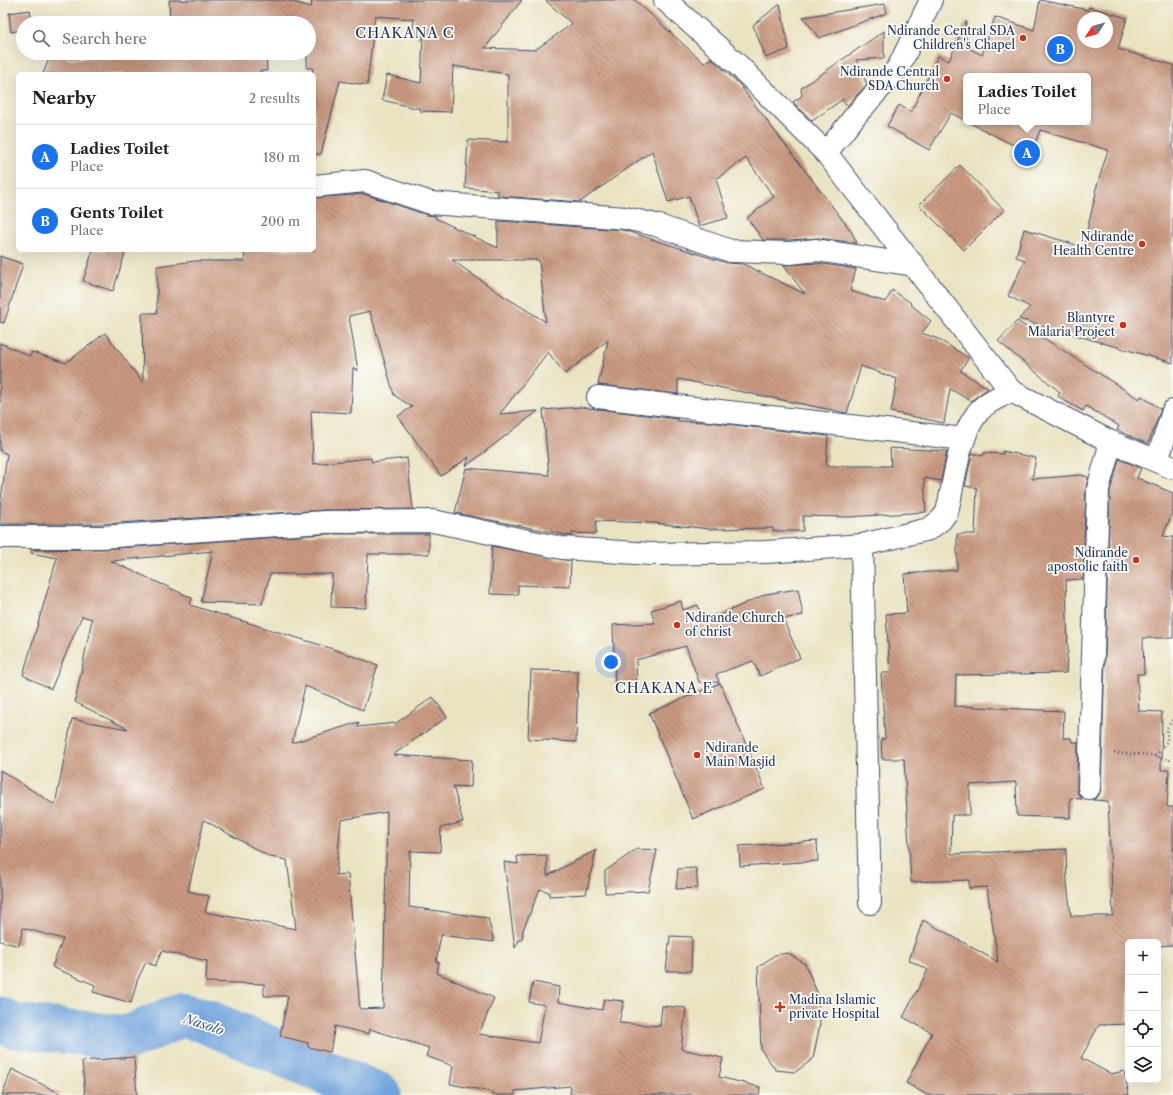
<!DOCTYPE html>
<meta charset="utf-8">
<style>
body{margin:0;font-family:"Libre Caslon Text",serif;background:#f6f6f6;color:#202124}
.controls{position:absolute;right:12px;bottom:12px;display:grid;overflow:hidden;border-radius:6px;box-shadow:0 4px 16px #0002}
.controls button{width:36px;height:36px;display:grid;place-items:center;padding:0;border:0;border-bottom:1px solid #e0e0e0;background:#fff;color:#202124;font:20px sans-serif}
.compass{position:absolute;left:1077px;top:12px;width:36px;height:36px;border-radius:50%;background:#fff;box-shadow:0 4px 16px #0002;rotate:234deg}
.you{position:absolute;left:611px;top:662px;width:14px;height:14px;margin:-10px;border:3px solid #fff;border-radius:50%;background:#1a73e8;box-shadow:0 0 0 6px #1a73e833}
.badge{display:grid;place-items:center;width:26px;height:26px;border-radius:50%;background:#1a73e8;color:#fff;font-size:13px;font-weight:700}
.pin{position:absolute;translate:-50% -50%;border:2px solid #fff;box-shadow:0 1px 4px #0006}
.popup{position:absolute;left:963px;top:73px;width:128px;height:52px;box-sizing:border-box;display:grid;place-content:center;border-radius:6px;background:#fff;filter:drop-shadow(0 1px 3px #0005);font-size:13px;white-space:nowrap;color:#757577}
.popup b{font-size:15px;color:#202124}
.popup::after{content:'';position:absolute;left:50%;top:100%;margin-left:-8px;border:8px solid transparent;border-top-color:#fff}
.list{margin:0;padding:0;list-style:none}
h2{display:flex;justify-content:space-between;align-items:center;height:52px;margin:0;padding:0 16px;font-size:17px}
h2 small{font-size:13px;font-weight:400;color:#757577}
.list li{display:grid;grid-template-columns:26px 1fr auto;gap:12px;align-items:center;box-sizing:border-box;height:64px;padding:0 16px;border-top:1px solid #e0e0e0}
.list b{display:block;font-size:15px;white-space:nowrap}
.list p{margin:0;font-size:13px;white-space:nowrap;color:#757577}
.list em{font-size:13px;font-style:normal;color:#757577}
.icon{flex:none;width:22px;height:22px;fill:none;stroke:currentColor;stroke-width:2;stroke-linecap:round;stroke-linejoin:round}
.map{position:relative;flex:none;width:1173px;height:1095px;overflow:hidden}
.search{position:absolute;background:#fff;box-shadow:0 4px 16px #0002;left:16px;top:16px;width:300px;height:44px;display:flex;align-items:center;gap:10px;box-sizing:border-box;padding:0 14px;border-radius:22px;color:#757577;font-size:15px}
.panel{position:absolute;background:#fff;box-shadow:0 4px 16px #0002;left:16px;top:72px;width:300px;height:180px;border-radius:6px}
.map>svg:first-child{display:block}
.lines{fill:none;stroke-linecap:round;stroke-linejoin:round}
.river{stroke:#73a4dd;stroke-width:45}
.building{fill:url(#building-back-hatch);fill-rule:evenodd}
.street-casing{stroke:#3a4a6d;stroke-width:24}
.path{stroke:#3a4a6d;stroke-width:2.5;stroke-dasharray:1 3;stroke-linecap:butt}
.street{stroke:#fff;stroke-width:22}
.poi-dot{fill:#c8321e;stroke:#fdfcf7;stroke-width:1.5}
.labels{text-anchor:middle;stroke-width:3.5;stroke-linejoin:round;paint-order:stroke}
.poi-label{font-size:12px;fill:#1b2f5e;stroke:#fdfcf7;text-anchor:end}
.water-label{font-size:13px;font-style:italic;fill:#3a588a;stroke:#fdfcf7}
.quarter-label{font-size:14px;letter-spacing:1px;fill:#1b2f5e;stroke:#fdfcf7}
</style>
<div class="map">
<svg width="1173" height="1095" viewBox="0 0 1173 1095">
<defs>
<pattern id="building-back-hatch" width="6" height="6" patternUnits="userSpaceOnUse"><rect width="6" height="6" fill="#ca9980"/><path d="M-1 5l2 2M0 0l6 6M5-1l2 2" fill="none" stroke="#a37d6c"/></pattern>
</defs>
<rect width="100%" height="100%" fill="#fdfcf7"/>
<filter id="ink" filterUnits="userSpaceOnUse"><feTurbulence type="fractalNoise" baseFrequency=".025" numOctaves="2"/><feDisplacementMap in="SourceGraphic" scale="8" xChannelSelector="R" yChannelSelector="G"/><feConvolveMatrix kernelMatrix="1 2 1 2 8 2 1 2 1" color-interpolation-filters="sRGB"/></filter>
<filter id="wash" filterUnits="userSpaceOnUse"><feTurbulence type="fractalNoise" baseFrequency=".012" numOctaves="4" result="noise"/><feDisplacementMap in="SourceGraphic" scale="16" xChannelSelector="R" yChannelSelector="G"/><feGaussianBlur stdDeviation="0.9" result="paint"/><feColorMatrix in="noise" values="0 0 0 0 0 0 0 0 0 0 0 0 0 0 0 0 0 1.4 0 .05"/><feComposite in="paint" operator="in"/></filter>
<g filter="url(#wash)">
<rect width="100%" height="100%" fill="#eae3c2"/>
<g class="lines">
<!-- river -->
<path class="river" d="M0,1019L14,1026L128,1038L181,1015L203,1020L379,1095"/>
</g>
<g id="blocks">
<!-- building -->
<g class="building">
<path d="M169,0H286L311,7L312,0H522L485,48L535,50L572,24L545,0H635L704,63L711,58L739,84L851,231L857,243L818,238L789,240H763L747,218L774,197L746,158L716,179L728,218L699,226L689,196L668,202L652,151L580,202L498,196V191L465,188L468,140L508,142V74L453,66L451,112L420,111V109L382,100L387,75L421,83L423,37L412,36L414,19L375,16L367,85L340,81L321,154H314V74H312L313,68H307V55L296,53H309V23H170Z"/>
<path d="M1040,0L1088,10L1089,7L1127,18L1118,49L1173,65V363L1019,319L1030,307L1008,296L1025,260L1016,257L1024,229L1083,247L1096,193L1095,192L1108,150L1040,130L1031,154L968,122H1088V76H966V121L951,113L929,150L887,126L899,105L911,112L938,56L949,61L966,21V47L982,55L995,17L1034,30ZM1083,18H1107V42H1083Z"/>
<path d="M780,4L789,49L766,58L753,25Z"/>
<path d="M885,4L887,13L819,38L803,17Z"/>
<path d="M30,10L32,23H23V30L11,32L9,13Z"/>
<path d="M884,31V58L856,60L867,84L847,106L843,99L812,121L793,102L802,96L801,88Z"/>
<path d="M51,53H56L71,59L106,56V53H266L267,71H260L259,74H43Z"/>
<path d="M960,165L1004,210L964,250L919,205Z"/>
<path d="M364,194L427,215L436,216L435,218L498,248V221L623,230L727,263L743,264L805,294L783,265L816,263L856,269L850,291L886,302L892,290L911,303L910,304L931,321L922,333L938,339L969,358L960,371L988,388L971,401L950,389L944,423L891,412L897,379L861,366L847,413L678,379V394L598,385L608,340L565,374L548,352L500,414L538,411L466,466L469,457L441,476L398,416L412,407L394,395L370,311L349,316L358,371L353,368L351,413L311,411L313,464L371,458L372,462L407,458L413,509L324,510L101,524H0V507L7,454L0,451V343L30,356L32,352L66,363L105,333L143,383L142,313H157V266L195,261H245L244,250H314V198ZM452,260H539L546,322L502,295Z"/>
<path d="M93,250H126L113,291L83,281Z"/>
<path d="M0,256L23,264L4,323L0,322Z"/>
<path d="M1017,321L1139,399L1141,396L1161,409L1148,444L1117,430L1119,426L1086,406L1083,411L1065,401L1058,396L1060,392L998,341Z"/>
<path d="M580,407L678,419V421L709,422L828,436L826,466H891L890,448L947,451L941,481L924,478L926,512L849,517L803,516V531H773V528L710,529L654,523L596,521V534L572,533V536L455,513L466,468L549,475L543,410Z"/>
<path d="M1003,451L1036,458L1032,479L1081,475L1088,477L1086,489L1083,579L1066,580L1068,653H1067L1066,673L956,675L955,706L1064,711L1063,738H1071L1072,742H1078L1077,788L1078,794L1082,799L1070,798V818L1017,816L1016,782L970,785V815H952L951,854L1066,849L1067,883L1071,916H1113L1108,801L1093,800L1099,795L1101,788L1110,491L1119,459L1141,468L1137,478L1173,493V511L1163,536L1173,537V638H1143L1144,674H1137L1139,711L1162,712L1161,770H1169L1167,807H1173V945L1158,946V942H1128V1024L1099,1025L1081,1058L1111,1074L1124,1071L1129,1095H927L906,1083L932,1033L903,1017L928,970L909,960L923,920L998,962L987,887L969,888V880L911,882L904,759H882L881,739H885L881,673H890L886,614L907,613L904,574L957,570V534H975L977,488L965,486L972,453L983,456L984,453L1003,454Z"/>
<path d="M325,534H429V554H368L366,608L331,607L332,574H270L262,604L201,602L213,551L111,561L192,598L190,605L327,647L378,665L363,710L305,686L292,743L359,722L357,727L396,723L433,697L447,717L393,755L472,760L471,787L453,786L463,822L441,828L440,852L410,851L409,907L488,918L494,942L441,935L436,962H439L437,973L494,998L479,1034L538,1043L545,1005L529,1002L533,982L559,987L558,1002L602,1010L604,999L624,1001L619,1023L660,1026L662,1006L686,1008L681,1049L723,1058L719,1077L760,1087L759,1095H570L571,1086L515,1091V1095H492V1092L450,1084L453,1066L426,1056L429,1048L370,1029L369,1034L335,1026L330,1052L308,1047V1043L280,1036L288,996H264V984L206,982L207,961L162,951L155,966L146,962L137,981L131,1003L93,992L95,985L52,967L63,939L23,928L19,946L0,941V770L55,805L72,719L128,729L75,702L92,619L82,616L51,689L23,675L57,558L31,553V550L102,549ZM387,812L383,1008L360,1009L348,874L336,875L341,820ZM204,820L270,857L287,860L296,929L205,912L209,896L188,891Z"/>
<path d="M492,546L571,561L570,587L518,585V595L490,594Z"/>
<path d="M798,589L803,615L783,619L800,658L760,676L753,661L716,674L719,682H699L686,646L636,660L637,684L615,685L613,625L655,623L651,610L681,601L683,610L698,605L704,622L766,594Z"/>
<path d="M531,670L578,671L576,742L528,739Z"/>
<path d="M720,683L765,789L693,819L649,713Z"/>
<path d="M817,841L818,861L740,866L739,846Z"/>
<path d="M637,849L657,850L648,891L605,893V871Z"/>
<path d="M596,850L586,894L549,896V892L540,889L523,930L522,940H519L515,948L504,862L518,864L517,856L547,855V876Z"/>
<path d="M696,868L698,888L676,889L678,869Z"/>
<path d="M670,936L692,937L691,971H666Z"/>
<path d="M788,953L805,964L817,992L820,1024L813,1059L795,1072L776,1070L761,1050L758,967L775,955Z"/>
<path d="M134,1057L137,1095H85L82,1061Z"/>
<path d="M12,1069L63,1095H2Z"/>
</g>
</g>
</g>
<g filter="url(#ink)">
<use href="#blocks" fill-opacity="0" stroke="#3a4a6d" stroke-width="1"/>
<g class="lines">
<!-- street casing -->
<g class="street-casing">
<g id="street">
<path d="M665,0L739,66L826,153L1011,391L1111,442L1173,468"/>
<path d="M826,153L855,116L898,68L931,0"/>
<path d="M314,186L365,181L431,203L625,218L656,225L731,251L790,253L816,250L914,265"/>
<path d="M598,397L964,439"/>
<path d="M1157,461L1173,411"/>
<path d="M0,537H101L325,522L433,521L562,548L651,554L766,552L862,545L929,529L941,520L947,512C954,483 958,439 976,415C984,403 999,397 1011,391"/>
<path d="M862,545L870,903"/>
<path d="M1089,788L1098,489L1111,442"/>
</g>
</g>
<!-- path -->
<g class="path">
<path d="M1114,753L1150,755L1173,761"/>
<path d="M1156,756L1167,741V728L1173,719"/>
</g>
<!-- street -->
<use href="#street" class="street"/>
</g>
</g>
<!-- markers -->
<g class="poi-dot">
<circle cx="1023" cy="38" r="4"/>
<circle cx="947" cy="79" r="4"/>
<circle cx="1142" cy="244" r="4"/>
<circle cx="1123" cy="325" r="4"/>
<circle cx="1136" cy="560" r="4"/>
<circle cx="677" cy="625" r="4"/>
<circle cx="697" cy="755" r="4"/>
<path d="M778 1001h4v4h4v4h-4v4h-4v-4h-4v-4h4z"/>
</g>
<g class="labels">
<!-- poi labels -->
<g class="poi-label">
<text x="1015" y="35">Ndirande Central SDA<tspan x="1015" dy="14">Children's Chapel</tspan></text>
<text x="939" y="76">Ndirande Central<tspan x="939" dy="14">SDA Church</tspan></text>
<text x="1134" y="241">Ndirande<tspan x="1134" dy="14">Health Centre</tspan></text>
<text x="1115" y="322">Blantyre<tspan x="1115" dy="14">Malaria Project</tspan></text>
<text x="1128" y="557">Ndirande<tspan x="1128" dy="14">apostolic faith</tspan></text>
<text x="685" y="622" text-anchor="start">Ndirande Church<tspan x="685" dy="14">of christ</tspan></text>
<text x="705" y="752" text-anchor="start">Ndirande<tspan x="705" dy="14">Main Masjid</tspan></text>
<text x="789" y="1004" text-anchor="start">Madina Islamic<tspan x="789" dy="14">private Hospital</tspan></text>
</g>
<!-- water labels -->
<g class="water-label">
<text transform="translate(204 1024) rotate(18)" y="5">Nasolo</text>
</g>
<!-- quarter labels -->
<g class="quarter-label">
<text x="405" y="38">CHAKANA C</text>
<text x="664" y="693">CHAKANA E</text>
</g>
</g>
</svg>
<div class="controls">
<button>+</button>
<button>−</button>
<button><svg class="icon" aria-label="locate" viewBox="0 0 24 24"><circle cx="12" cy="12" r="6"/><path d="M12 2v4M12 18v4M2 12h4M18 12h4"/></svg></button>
<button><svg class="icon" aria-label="layers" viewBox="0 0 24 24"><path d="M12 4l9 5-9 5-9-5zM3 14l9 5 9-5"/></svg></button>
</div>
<svg class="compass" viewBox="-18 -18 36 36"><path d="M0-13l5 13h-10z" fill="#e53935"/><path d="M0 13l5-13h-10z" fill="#757577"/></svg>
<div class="you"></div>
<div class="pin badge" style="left:1027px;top:153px">A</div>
<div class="popup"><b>Ladies Toilet</b>Place</div>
<div class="pin badge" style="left:1060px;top:49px">B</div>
<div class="search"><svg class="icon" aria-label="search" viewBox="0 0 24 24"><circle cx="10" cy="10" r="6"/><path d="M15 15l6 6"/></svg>Search here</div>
<section class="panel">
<h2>Nearby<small>2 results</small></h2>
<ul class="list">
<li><span class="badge">A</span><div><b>Ladies Toilet</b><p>Place</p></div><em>180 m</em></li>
<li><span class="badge">B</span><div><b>Gents Toilet</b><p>Place</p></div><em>200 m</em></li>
</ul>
</section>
</div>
